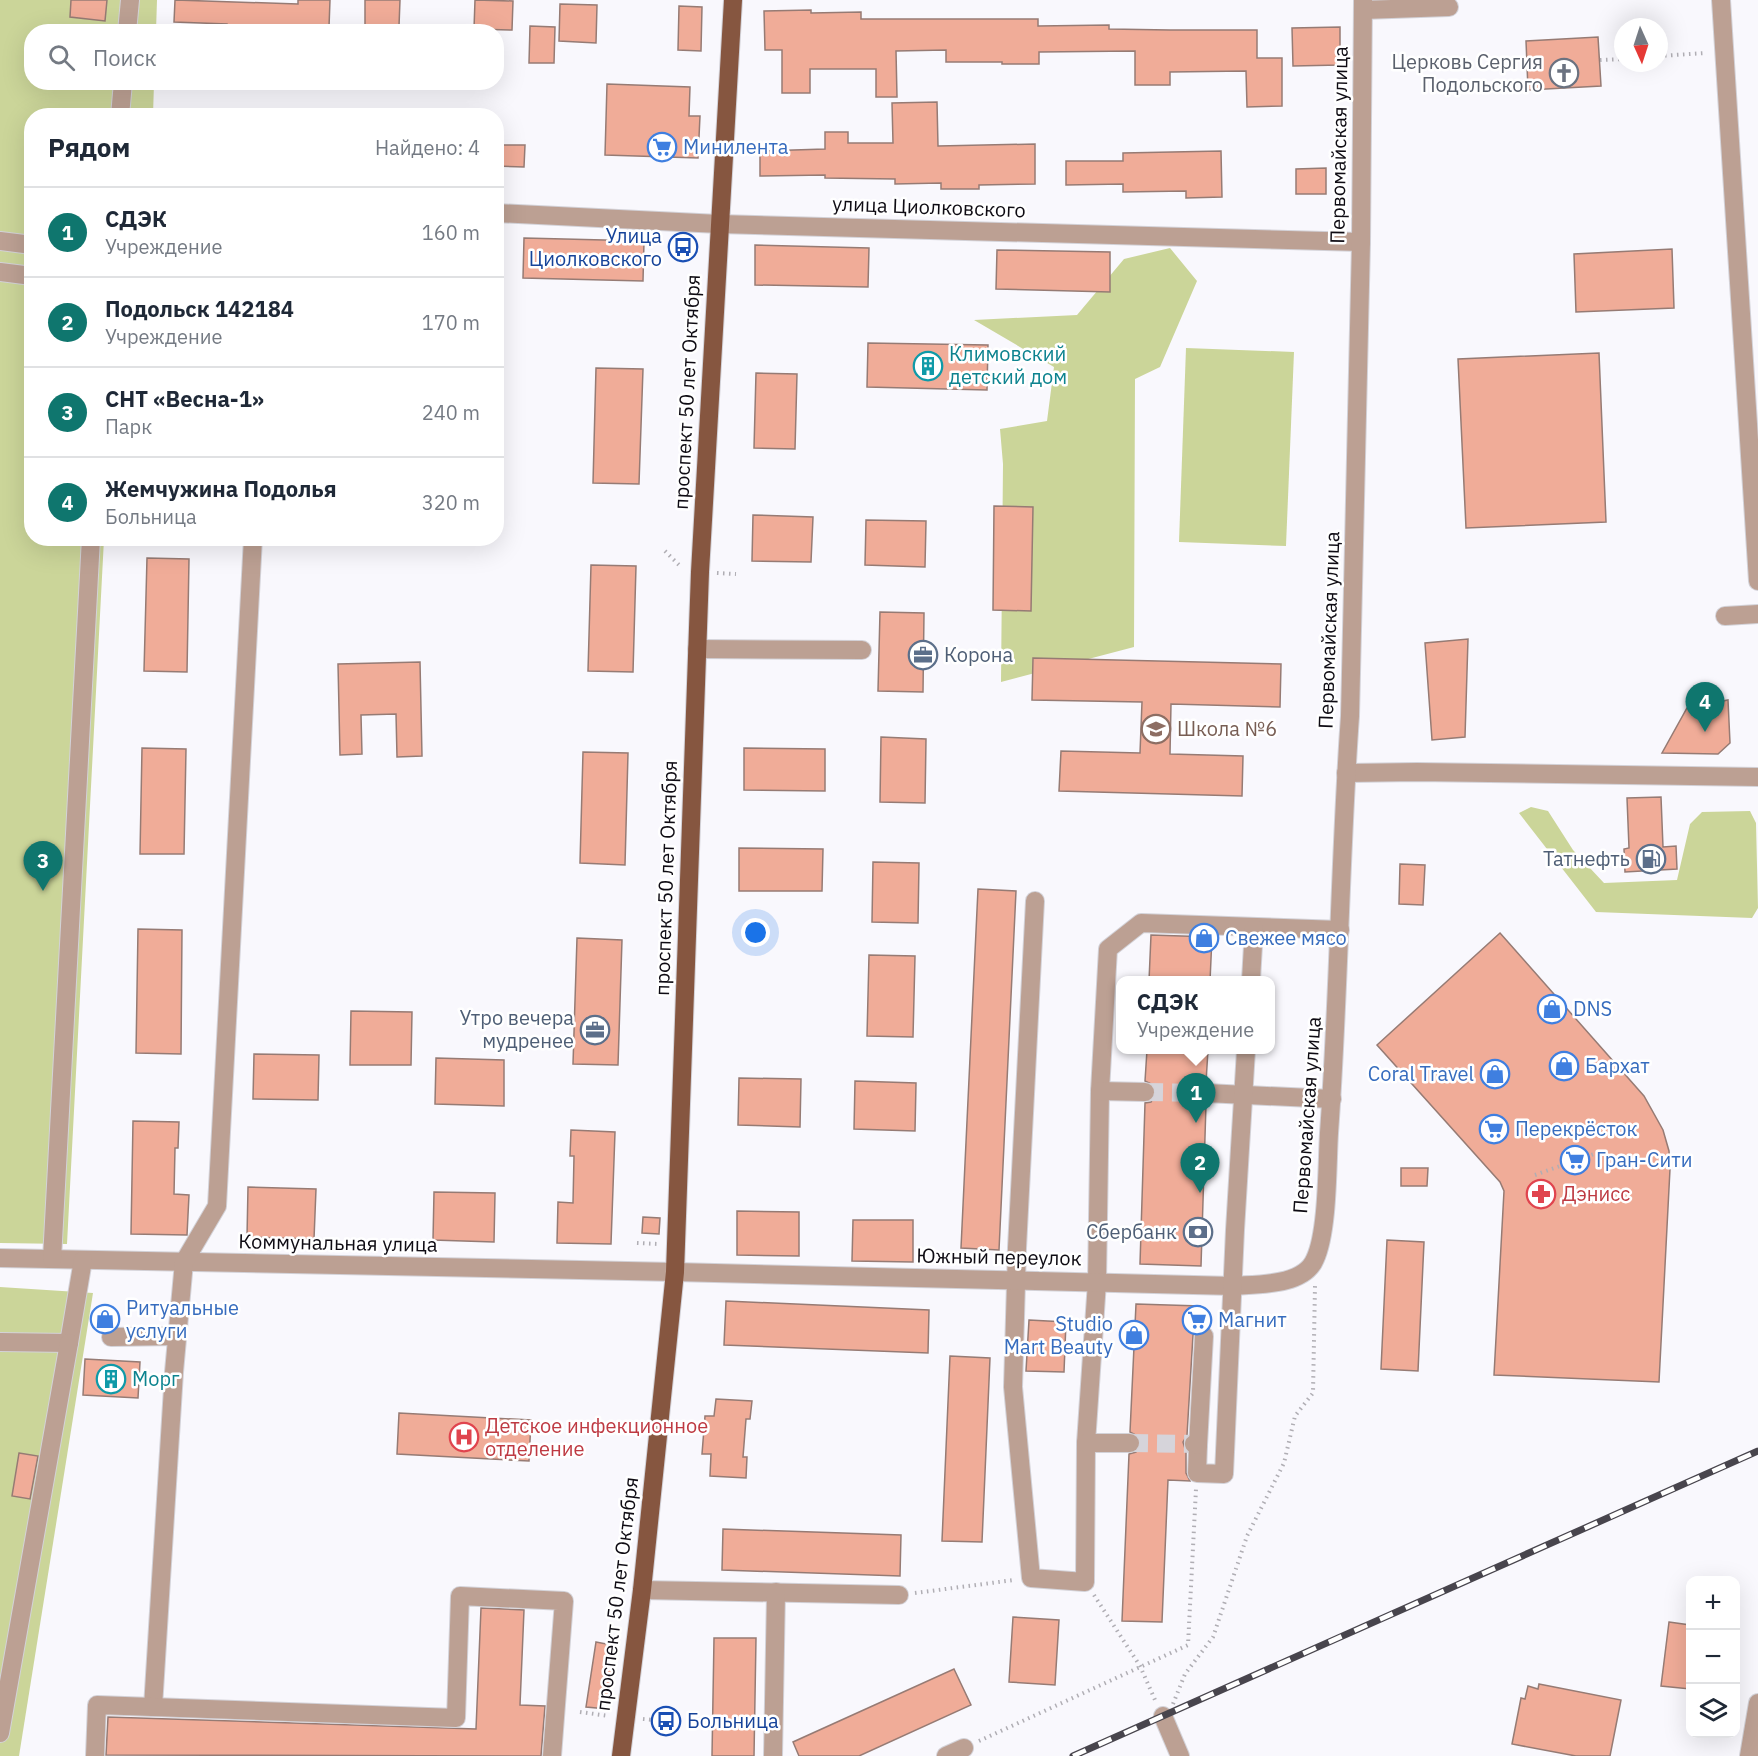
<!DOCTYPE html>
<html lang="ru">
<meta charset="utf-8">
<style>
body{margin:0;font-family:"IBM Plex Sans",sans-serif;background:#f2f2f3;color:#1f2937}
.controls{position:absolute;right:18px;bottom:18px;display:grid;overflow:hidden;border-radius:12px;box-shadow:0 6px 24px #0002}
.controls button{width:54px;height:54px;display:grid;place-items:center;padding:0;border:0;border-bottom:2px solid #e0e1e3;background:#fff;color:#1f2937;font:30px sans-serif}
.compass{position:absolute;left:1614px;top:18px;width:54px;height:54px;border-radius:50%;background:#fff;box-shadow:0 6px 24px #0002;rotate:177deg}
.you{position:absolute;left:756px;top:933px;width:21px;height:21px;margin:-15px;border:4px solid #fff;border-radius:50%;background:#1a73e8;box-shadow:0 0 0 9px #1a73e833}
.badge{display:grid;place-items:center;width:39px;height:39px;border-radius:50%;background:#0f766e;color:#fff;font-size:20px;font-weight:700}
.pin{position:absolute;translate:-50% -50px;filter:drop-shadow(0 2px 3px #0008)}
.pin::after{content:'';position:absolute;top:32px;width:21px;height:18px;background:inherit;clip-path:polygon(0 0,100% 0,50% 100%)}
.popup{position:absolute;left:1116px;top:976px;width:159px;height:78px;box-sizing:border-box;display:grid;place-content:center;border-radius:12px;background:#fff;filter:drop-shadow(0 2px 4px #0005);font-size:20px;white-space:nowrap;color:#747a83}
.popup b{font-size:22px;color:#1f2937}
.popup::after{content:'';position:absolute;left:50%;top:100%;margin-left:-12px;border:12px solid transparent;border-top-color:#fff}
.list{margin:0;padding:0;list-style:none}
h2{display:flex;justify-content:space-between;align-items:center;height:78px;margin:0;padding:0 24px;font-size:26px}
h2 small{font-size:20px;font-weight:400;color:#747a83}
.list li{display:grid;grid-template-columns:39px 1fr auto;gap:18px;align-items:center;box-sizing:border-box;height:90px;padding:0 24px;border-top:2px solid #e0e1e3}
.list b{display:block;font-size:22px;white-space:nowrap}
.list p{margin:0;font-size:20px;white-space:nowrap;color:#747a83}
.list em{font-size:20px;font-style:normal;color:#747a83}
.icon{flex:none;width:33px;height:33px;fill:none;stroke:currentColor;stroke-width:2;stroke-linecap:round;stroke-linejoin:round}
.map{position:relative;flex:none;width:1758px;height:1756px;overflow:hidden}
.search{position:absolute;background:#fff;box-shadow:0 6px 24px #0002;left:24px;top:24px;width:480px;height:66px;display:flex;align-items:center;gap:15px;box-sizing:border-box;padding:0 21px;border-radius:24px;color:#747a83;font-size:22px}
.panel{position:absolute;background:#fff;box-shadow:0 6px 24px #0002;left:24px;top:108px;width:480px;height:438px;border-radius:24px}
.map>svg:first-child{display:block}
.green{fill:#cbd599}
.building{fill:#f0ac98;stroke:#967b74;stroke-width:1.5}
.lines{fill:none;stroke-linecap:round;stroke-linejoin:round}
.minor-tunnel{stroke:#d6d4da;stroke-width:18;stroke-dasharray:18 9;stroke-linecap:butt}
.minor-casing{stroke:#d3d2d8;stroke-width:20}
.major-casing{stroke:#d3d2d8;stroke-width:20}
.path{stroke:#b0aeb4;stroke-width:4;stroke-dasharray:1.5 4.5;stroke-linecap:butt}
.minor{stroke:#bca093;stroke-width:18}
.major{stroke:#865640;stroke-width:18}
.rail-casing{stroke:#48454d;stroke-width:7}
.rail{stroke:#fff;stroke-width:4.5;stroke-dasharray:14;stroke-linecap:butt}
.labels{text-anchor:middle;stroke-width:5;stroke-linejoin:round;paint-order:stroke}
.worship-label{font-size:20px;fill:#5b616d;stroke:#fff;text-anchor:end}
.street-label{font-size:20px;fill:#0e0b13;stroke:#fff}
.shop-label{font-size:20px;fill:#366cbe;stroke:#fff;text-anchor:start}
.transit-label{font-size:20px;fill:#164399;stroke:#fff;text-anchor:end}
.culture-label{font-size:20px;fill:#0d838f;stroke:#fff;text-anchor:start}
.service-label{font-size:20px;fill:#4e5e75;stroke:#fff;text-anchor:end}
.education-label{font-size:20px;fill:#785e54;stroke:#fff;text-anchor:start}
.health-label{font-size:20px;fill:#be3a42;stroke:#fff;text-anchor:start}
</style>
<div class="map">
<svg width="1758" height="1756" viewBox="0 0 1758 1756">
<rect width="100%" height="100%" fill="#f9f8fd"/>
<!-- green -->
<g class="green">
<path d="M0,0H157L156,31L32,32V82L154,83L153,115L32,116V538L104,539L67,1244L0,1243Z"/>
<path d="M1170,248L1197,281L1160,367L1135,379L1134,647L1001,682L1003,464L1000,429L1047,421L1054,367L974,320L1077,315L1124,259Z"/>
<path d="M1186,348L1294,352L1286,546L1179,542Z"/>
<path d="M1531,807L1548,811L1573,850L1604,883L1677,880L1690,824L1702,812L1750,811L1756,823L1758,908L1752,918L1596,912L1519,813Z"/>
<path d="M0,1287L93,1293L19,1756H0Z"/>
</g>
<!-- building -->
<g class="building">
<path d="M71,0H107L105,21L70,17Z"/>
<path d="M175,0L298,4V0H330L329,27L271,25V29L227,27V24L174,22Z"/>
<path d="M365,0H400L399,26H365Z"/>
<path d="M475,0L513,1L512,30L474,29Z"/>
<path d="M560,4L597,5L596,43L559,41Z"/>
<path d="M679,6L702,7L701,51L678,50Z"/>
<path d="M811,10V13L861,12V19H1038V26L1109,25V29L1170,30H1257V58H1282V106L1247,107L1246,71L1170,72V85H1135V51L1039,52V64H1002V62H946V50L896,51L897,97H876V69H810V93H782V50H765L764,11Z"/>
<path d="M530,26L555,27L554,63H529Z"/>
<path d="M1340,27V65L1293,66L1292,28Z"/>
<path d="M1598,37L1601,86L1528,90L1526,41Z"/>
<path d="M607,84L690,87L689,116H700L698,158L605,155Z"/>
<path d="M937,102L938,146L1035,144V184L979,185V189H941V183L895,184V179L825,178V175L760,176V151L825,149V132H848V143H893L892,103Z"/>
<path d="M496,145H525L524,167L496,166Z"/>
<path d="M1221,151L1222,197L1186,198V191L1123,192V184L1066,185V161H1123V153Z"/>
<path d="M1326,168V194H1296V169Z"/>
<path d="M524,238L644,241L643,281L523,278Z"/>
<path d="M755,245L869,248L868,287L755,285Z"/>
<path d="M1672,249L1674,308L1576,312L1574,254Z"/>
<path d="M997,250L1110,252V292L996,289Z"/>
<path d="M868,343L988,345L987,390L867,387Z"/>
<path d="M1599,353L1606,522L1466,528L1458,359Z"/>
<path d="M596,368L643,369L639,484L593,483Z"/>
<path d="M756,373L797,374L795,449L754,448Z"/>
<path d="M994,506L1033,507L1031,611L993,610Z"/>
<path d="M753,515L813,517L811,562L752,561Z"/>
<path d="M866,520L926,521L925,567L865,565Z"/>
<path d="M147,558L189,559L187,672L144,671Z"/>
<path d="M591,565L636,566L633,672L588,671Z"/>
<path d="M880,612L924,613L923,692L878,691Z"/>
<path d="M1468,639L1465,737L1432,740L1425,643Z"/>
<path d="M1033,658L1281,664L1280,707L1171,704L1170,754L1243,756L1242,796L1059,791L1061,751L1140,753L1142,702L1032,700Z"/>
<path d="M420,662L422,756L397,757L396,714L361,715L362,754L340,755L338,664Z"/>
<path d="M1728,700L1730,743L1718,754L1662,753L1687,708Z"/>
<path d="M881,737L926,739L925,803L880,802Z"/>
<path d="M142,748L186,749L184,854H140Z"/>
<path d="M744,748L825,749V791L744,790Z"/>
<path d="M583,752L628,753L625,865L580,863Z"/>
<path d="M1661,797L1663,847L1676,846L1677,869L1625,872L1624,849L1629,848L1627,798Z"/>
<path d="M739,848L823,849L822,891H739Z"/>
<path d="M873,862L919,863L918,923L872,922Z"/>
<path d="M1400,864L1425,865L1423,905L1399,904Z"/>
<path d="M978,889L1016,891L999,1250L961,1248Z"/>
<path d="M138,929L182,930L181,1054L136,1053Z"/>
<path d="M1500,933L1644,1096L1663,1130L1669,1151L1670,1169L1659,1382L1494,1375L1504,1191L1500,1182L1377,1045Z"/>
<path d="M1151,935L1212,937L1210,981H1149Z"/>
<path d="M577,938L622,940L618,1065L573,1064Z"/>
<path d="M869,955L915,956L913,1037L867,1036Z"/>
<path d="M351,1011L412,1012L411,1065H350Z"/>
<path d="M1147,1050H1208L1206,1082L1197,1086L1195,1093L1199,1102L1206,1104L1201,1266L1140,1264L1145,1103L1151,1102L1156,1093L1155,1086L1145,1081Z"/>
<path d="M254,1054L319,1055L318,1100L253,1099Z"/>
<path d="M436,1058L504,1060V1106L435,1104Z"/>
<path d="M739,1078L801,1079L800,1127L738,1125Z"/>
<path d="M855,1081L916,1083L915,1131L854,1129Z"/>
<path d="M133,1121L179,1122L178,1148H175L174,1194L189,1195L187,1235L131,1234Z"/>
<path d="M571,1130L615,1132L611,1244L557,1243L558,1202L573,1203L574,1156H570Z"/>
<path d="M1401,1168H1428L1427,1186H1401Z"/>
<path d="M248,1187L316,1189L314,1239L247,1237Z"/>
<path d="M434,1192L495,1193L494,1242L433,1240Z"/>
<path d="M737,1211L799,1212V1256L737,1255Z"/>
<path d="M643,1217L660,1218L659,1234L642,1233Z"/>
<path d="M853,1220H913V1262L852,1261Z"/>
<path d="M1387,1240L1424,1242L1418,1371L1381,1369Z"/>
<path d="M726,1301L929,1310L928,1353L724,1345Z"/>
<path d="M1136,1304L1200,1306L1199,1326L1193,1335L1187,1435L1183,1442L1186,1452V1473L1190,1481L1168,1480L1162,1622L1122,1621L1129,1454L1136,1452L1141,1444L1139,1437L1130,1432Z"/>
<path d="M1029,1320L1066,1322L1064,1372L1026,1371Z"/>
<path d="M950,1356L990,1358L982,1542L942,1541Z"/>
<path d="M85,1359L140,1362L138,1398L83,1395Z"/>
<path d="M716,1399L752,1401L750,1419H746L743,1457H747L746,1478L710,1476L711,1454H702L705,1416H714Z"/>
<path d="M399,1413L531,1420L529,1461L397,1454Z"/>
<path d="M19,1453L38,1456L30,1499L12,1496Z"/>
<path d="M723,1529L901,1535L900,1576L722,1570Z"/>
<path d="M481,1608L524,1610L520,1705L545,1706L541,1756L106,1755L108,1717L476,1729Z"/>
<path d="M1013,1617L1059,1620L1055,1685L1009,1682Z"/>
<path d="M1669,1622L1690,1625V1689L1661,1686Z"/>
<path d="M714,1638H756L754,1756H712Z"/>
<path d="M596,1642L617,1646L607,1709L586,1707Z"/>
<path d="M954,1669L971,1705L859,1756H799L793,1742Z"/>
<path d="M1539,1684L1621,1700L1610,1756H1576L1512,1744L1521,1698L1525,1699L1528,1686L1538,1689Z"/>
</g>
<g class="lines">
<!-- minor-tunnel -->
<g class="minor-tunnel">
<path d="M1145,1092L1206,1093"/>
<path d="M1130,1443L1194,1444"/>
</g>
<!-- minor casing -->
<g class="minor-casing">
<g id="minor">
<path d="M1721,0L1758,581"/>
<path d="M1363,10L1449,7"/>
<path d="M127,32L130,0"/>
<path d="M120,116L123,82"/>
<path d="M496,213L719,224L1361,242"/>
<path d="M0,241L32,245"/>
<path d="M0,272L32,276"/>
<path d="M1725,616L1758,614"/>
<path d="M697,649L862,650"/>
<path d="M1346,773L1417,772L1758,777"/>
<path d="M1035,901L1017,1248L1013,1387L1031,1578L1085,1582L1086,1443L1097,1282L1100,1091L1108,949L1141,923L1340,930"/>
<path d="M1251,980L1254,928"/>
<path d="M1100,1091L1145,1092"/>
<path d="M1206,1093L1332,1099"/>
<path d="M0,1258L675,1272L1233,1286C1258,1284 1304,1286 1315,1259C1328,1231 1327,1166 1329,1133C1339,994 1340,855 1350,716L1361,242L1363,0"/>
<path d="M52,1259L91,538"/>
<path d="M111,1337L177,1336"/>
<path d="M0,1342L69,1343L83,1260"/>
<path d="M1086,1443H1130"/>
<path d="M1194,1444L1198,1445L1197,1473L1224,1474L1235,1230L1246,1050"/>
<path d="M1198,1445L1204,1336"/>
<path d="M642,1590L899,1595"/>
<path d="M153,1707L174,1372L184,1262L217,1206L253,538"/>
<path d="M1163,1716L1180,1756"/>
<path d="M0,1733L69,1343"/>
<path d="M95,1756L97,1705L456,1718L460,1596L564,1601L552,1756"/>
<path d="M773,1756L776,1592"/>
<path d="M946,1756L964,1748"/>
<path d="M1749,1756L1758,1703"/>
</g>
</g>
<!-- major casing -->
<g class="major-casing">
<path id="major" d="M621,1756L642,1590L675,1272L700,572L733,0"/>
</g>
<!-- path -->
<g class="path">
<path d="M1659,56L1706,53"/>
<path d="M1600,60L1623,59"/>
<path d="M665,551L681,567"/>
<path d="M717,573L736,574"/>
<path d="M1535,1175L1594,1154"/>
<path d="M637,1243L658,1244"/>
<path d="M915,1593L1014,1580"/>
<path d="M1094,1595L1140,1666L1155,1700"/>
<path d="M1173,1704L1185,1674L1213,1637L1247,1536L1284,1463L1295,1416L1313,1393L1315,1286"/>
<path d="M580,1712L609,1716"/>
<path d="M643,1719L666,1721"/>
<path d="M979,1741L1188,1645L1196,1489"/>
</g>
<!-- minor -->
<use href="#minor" class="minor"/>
<!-- major -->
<use href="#major" class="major"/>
<!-- rail casing -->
<g class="rail-casing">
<path id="rail" d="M1073,1756L1758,1451"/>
</g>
<!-- rail -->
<use href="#rail" class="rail"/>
</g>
<!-- icons -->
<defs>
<g id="church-ring" transform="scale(1.5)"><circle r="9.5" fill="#fff" stroke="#6b7280" stroke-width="1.5"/><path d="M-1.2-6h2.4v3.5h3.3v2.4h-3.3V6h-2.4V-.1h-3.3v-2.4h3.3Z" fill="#6b7280"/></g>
<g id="supermarket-ring" transform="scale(1.5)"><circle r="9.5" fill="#fff" stroke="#3f7fe0" stroke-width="1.5"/><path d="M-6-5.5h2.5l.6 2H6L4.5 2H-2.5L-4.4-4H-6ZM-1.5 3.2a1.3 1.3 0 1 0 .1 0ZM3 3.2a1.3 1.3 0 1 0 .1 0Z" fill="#3f7fe0"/></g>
<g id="bus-ring" transform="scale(1.5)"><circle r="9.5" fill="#fff" stroke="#1a4fb4" stroke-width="1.5"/><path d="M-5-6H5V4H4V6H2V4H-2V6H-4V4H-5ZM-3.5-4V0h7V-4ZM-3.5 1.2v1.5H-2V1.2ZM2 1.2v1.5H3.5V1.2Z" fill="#1a4fb4"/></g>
<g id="building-ring" transform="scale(1.5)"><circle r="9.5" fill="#fff" stroke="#0f9aa8" stroke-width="1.5"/><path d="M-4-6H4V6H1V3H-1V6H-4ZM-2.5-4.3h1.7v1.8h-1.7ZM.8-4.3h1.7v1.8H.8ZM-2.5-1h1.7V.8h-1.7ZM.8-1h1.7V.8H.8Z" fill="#0f9aa8"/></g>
<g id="office-ring" transform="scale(1.5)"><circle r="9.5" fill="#fff" stroke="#5c6f8a" stroke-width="1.5"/><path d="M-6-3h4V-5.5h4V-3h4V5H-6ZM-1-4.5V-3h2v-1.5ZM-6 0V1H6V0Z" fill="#5c6f8a"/></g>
<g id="school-ring" transform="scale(1.5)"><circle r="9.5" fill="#fff" stroke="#8d6e63" stroke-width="1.5"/><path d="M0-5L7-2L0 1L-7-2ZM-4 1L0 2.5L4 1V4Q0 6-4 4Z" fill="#8d6e63"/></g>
<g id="fuel-ring" transform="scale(1.5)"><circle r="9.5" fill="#fff" stroke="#5c6f8a" stroke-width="1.5"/><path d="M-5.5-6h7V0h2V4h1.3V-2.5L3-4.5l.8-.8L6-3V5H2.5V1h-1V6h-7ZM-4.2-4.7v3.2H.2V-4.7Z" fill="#5c6f8a"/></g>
<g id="shop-ring" transform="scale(1.5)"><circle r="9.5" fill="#fff" stroke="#3f7fe0" stroke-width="1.5"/><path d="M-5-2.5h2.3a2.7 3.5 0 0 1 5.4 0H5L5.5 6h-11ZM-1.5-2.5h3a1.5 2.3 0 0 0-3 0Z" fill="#3f7fe0"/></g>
<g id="pharmacy-ring" transform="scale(1.5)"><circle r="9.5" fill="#fff" stroke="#e0444e" stroke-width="1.5"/><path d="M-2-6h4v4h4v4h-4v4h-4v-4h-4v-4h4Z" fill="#e0444e"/></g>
<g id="bank-ring" transform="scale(1.5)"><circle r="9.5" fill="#fff" stroke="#5c6f8a" stroke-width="1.5"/><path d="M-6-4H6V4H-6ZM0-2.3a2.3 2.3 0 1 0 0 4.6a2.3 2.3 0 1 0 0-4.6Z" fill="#5c6f8a"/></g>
<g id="hospital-ring" transform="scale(1.5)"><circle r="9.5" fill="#fff" stroke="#e0444e" stroke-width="1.5"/><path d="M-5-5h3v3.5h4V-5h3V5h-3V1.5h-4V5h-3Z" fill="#e0444e"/></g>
</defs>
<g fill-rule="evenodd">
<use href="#church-ring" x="1564" y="73"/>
<use href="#supermarket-ring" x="662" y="147"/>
<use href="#bus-ring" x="683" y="247"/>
<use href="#building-ring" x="928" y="366"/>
<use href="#office-ring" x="923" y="655"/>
<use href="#school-ring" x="1156" y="729"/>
<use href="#fuel-ring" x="1651" y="859"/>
<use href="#shop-ring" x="1204" y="938"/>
<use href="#shop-ring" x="1552" y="1009"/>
<use href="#office-ring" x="595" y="1030"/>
<use href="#shop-ring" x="1564" y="1066"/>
<use href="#shop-ring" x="1495" y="1074"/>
<use href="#supermarket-ring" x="1494" y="1129"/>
<use href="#supermarket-ring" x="1575" y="1160"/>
<use href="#pharmacy-ring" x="1541" y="1194"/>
<use href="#bank-ring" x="1198" y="1232"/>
<use href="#shop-ring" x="105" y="1319"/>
<use href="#supermarket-ring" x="1197" y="1320"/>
<use href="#shop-ring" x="1134" y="1335"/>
<use href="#building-ring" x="111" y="1379"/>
<use href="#hospital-ring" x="464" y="1437"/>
<use href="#bus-ring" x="666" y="1721"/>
</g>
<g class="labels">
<!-- worship labels -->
<g class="worship-label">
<text x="1543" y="69">Церковь Сергия<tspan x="1543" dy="23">Подольского</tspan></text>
</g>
<!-- street labels -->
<g class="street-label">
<text transform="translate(1339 145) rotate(-89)" y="7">Первомайская улица</text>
<text transform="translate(929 207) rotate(2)" y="7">улица Циолковского</text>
<text transform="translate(687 392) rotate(-87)" y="7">проспект 50 лет Октября</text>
<text transform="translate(1329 630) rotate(-88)" y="7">Первомайская улица</text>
<text transform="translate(666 878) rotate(-88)" y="7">проспект 50 лет Октября</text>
<text transform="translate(1307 1115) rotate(-86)" y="7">Первомайская улица</text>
<text transform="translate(338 1243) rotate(1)" y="7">Коммунальная улица</text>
<text transform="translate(999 1257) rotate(1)" y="7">Южный переулок</text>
<text transform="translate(617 1594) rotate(-83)" y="7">проспект 50 лет Октября</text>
</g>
<!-- shop labels -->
<g class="shop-label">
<text x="683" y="154">Минилента</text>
<text x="1225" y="945">Свежее мясо</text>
<text x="1573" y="1016">DNS</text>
<text x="1585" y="1073">Бархат</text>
<text x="1474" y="1081" text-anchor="end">Coral Travel</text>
<text x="1515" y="1136">Перекрёсток</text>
<text x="1596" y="1167">Гран-Сити</text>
<text x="126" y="1315">Ритуальные<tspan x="126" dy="23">услуги</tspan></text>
<text x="1218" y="1327">Магнит</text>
<text x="1113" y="1331" text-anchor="end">Studio<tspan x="1113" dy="23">Mart Beauty</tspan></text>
</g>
<!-- transit labels -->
<g class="transit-label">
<text x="662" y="243">Улица<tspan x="662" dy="23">Циолковского</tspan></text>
<text x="687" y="1728" text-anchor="start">Больница</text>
</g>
<!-- culture labels -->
<g class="culture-label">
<text x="949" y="361">Климовский<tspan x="949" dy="23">детский дом</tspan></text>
<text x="132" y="1386">Морг</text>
</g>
<!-- service labels -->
<g class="service-label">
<text x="944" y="662" text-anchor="start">Корона</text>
<text x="1630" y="866">Татнефть</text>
<text x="574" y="1025">Утро вечера<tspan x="574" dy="23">мудренее</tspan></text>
<text x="1177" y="1239">Сбербанк</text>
</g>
<!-- education labels -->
<g class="education-label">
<text x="1177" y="736">Школа №6</text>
</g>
<!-- health labels -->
<g class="health-label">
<text x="1562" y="1201">Дэнисс</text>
<text x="485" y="1433">Детское инфекционное<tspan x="485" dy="23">отделение</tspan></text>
</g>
</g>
</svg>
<div class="controls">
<button>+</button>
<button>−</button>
<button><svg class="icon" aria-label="layers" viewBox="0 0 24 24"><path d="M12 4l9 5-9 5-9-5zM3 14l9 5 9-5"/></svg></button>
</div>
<svg class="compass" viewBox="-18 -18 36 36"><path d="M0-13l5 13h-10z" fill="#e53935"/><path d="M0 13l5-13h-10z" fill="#747a83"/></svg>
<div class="you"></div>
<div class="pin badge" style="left:1196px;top:1123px">1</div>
<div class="popup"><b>СДЭК</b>Учреждение</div>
<div class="pin badge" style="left:1200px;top:1193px">2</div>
<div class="pin badge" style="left:43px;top:891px">3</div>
<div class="pin badge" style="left:1705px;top:732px">4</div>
<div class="search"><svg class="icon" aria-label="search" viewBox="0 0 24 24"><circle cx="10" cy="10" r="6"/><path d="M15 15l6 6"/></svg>Поиск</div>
<section class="panel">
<h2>Рядом<small>Найдено: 4</small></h2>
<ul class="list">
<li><span class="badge">1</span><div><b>СДЭК</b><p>Учреждение</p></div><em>160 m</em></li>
<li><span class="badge">2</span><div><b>Подольск 142184</b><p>Учреждение</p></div><em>170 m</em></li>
<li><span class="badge">3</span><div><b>СНТ «Весна-1»</b><p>Парк</p></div><em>240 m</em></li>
<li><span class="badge">4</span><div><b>Жемчужина Подолья</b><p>Больница</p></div><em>320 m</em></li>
</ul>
</section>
</div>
